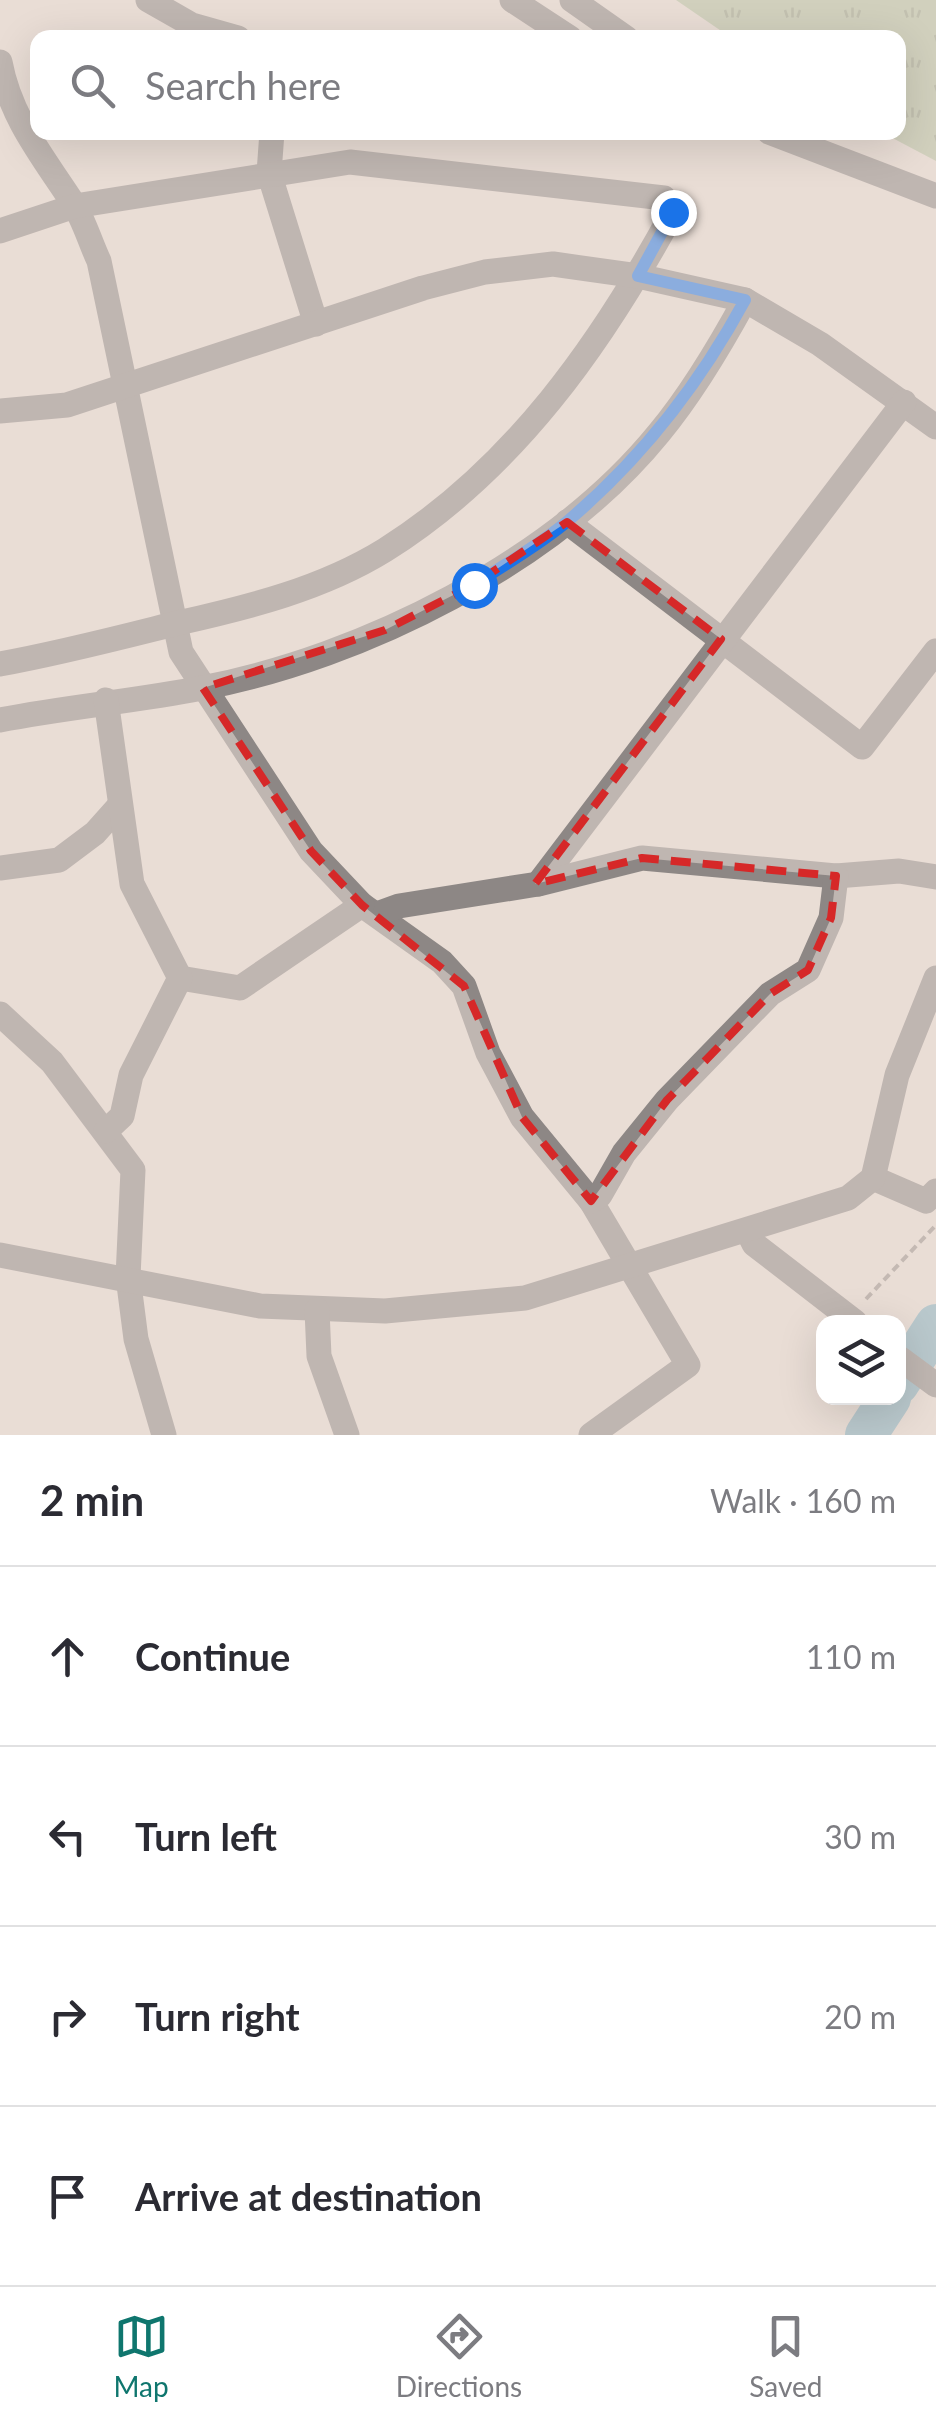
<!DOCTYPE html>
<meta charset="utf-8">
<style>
body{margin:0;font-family:Lato,sans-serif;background:#f7f7f7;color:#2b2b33}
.controls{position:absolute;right:30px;bottom:30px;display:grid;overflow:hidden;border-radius:20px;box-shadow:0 10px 40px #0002}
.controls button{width:90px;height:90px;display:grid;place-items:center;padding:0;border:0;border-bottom:2px solid #e1e1e2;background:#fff;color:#2b2b33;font:50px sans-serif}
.stop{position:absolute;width:30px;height:30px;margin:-22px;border:8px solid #1a73e8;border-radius:50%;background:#fff}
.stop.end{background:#1a73e8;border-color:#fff;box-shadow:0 2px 10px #0008}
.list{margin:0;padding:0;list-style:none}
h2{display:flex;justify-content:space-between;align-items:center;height:130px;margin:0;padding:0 40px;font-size:42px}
h2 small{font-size:32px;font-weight:400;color:#7c7c81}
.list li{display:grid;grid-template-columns:65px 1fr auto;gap:30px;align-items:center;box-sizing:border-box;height:180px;padding:0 40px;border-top:2px solid #e1e1e2}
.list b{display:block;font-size:38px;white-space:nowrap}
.list em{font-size:32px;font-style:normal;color:#7c7c81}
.icon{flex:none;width:55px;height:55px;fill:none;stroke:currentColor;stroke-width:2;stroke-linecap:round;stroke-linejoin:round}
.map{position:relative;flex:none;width:936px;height:1435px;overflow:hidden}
.search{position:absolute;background:#fff;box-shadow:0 10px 40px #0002;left:30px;right:30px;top:30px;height:110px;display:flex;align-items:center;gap:25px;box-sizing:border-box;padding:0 35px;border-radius:20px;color:#7c7c81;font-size:38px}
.sheet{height:850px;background:#fff}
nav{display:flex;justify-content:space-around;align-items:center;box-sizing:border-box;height:140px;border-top:2px solid #e1e1e2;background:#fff;font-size:28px;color:#7c7c81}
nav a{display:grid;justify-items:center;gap:5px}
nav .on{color:#0f766e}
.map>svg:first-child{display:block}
.grass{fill:url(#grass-tufts)}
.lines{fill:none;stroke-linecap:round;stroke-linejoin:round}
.river{stroke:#7fb0c1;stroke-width:42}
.path{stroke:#978f89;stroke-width:4;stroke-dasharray:8 5;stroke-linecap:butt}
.minor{stroke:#8d8785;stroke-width:25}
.route{stroke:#1a73e8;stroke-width:12}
.marked{fill:none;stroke:#d62828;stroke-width:8;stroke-dasharray:20 12;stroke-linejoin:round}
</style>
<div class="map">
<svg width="936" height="1435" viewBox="0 0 936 1435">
<defs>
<pattern id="grass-tufts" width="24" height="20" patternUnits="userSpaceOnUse" patternTransform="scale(2.5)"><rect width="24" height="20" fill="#b4c2a1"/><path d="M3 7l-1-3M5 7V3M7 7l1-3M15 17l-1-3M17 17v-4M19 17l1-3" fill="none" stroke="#949f84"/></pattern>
</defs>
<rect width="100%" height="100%" fill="#e9ddd5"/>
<!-- grass -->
<path class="grass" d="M676,0H936V161L883,133L898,132V38L730,37Z"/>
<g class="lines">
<!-- river -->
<g class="river">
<path d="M898,1384L936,1325"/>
<path d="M866,1435L890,1398"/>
</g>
<!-- path -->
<path class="path" d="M866,1299L936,1225"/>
<!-- minor -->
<g class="minor">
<path d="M148,0L192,25L238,38"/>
<path d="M512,0L570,38"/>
<path d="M572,0L626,38"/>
<path d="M0,62C10,117 43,157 73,203C84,220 90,242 99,261L181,652L311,851L362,905L442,962L464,986L488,1053L522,1117L591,1201L688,1365L591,1435"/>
<path d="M272,132L269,173L316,324"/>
<path d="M769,132L936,196"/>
<path d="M0,231L75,206L350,162L664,198L673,212C602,343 514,469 385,550C322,589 249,607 178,623C118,638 61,653 0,664"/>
<path d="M0,411L67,405L423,288L485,272L553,264L638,276L745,300L820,344L936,427"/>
<path d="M567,522L862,747L936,651"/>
<path d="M0,720C67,707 136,701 202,688C364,657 554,562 659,433C693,392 720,346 745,300"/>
<path d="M0,868L59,860L95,833L120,805"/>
<path d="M538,884L904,402"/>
<path d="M377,914L399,906L538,884L642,858L836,876L899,871L936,877"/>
<path d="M180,978L240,988L362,905"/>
<path d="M0,1014L52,1062L133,1170L128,1277L136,1339L164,1435"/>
<path d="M106,1131L122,1116L131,1075L180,978L132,884L106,700"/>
<path d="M873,1178L926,1201L936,1191"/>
<path d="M591,1201L600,1195L624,1153L667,1100L770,994L808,970L831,918L836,876"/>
<path d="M748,1232L754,1244L855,1322"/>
<path d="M0,1255L260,1306L385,1311L525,1298L848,1198L873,1178L897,1075L936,978"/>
<path d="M317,1310L319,1356L347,1435"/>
<path d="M898,1357L936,1385"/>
</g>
</g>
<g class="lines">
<!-- route -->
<path class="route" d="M474,585C505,564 540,545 569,520C643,457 699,385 745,300L638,276L673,212"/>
</g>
<!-- marked area -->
<path d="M0 0H936V1435H0ZM567,522L721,639L535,884L642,858L836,876L831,918L808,970L770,994L667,1100L591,1201L522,1117L464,986L362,905L311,851L203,688L385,630L473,585Z" fill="#e9ddd5" fill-opacity=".55" fill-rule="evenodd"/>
<path class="marked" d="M567,522L721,639L535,884L642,858L836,876L831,918L808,970L770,994L667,1100L591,1201L522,1117L464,986L362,905L311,851L203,688L385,630L473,585Z"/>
</svg>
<div class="controls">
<button><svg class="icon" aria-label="layers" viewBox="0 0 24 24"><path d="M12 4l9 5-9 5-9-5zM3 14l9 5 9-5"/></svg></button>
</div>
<div class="stop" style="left:474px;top:585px"></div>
<div class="stop end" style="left:673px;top:212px"></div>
<div class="search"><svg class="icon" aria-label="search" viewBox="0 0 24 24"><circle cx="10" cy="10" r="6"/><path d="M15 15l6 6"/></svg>Search here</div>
</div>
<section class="sheet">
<h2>2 min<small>Walk · 160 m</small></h2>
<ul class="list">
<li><svg class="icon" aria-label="ahead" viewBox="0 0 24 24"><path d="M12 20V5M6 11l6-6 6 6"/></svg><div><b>Continue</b></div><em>110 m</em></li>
<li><svg class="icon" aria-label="left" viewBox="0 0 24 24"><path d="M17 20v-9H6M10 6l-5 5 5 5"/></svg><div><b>Turn left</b></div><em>30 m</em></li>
<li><svg class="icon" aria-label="right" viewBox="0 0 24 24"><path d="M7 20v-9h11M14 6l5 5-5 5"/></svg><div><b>Turn right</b></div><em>20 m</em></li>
<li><svg class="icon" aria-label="arrive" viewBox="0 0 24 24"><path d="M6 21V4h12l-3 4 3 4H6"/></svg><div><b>Arrive at destination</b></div></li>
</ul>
</section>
<nav>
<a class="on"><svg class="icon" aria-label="map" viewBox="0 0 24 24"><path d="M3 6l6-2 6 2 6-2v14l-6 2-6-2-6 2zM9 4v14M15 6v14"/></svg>Map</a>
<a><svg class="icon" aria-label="directions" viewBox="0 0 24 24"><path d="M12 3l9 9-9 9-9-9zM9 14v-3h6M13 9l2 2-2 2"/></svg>Directions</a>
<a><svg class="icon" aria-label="saved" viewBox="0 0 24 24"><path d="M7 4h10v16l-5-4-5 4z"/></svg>Saved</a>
</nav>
